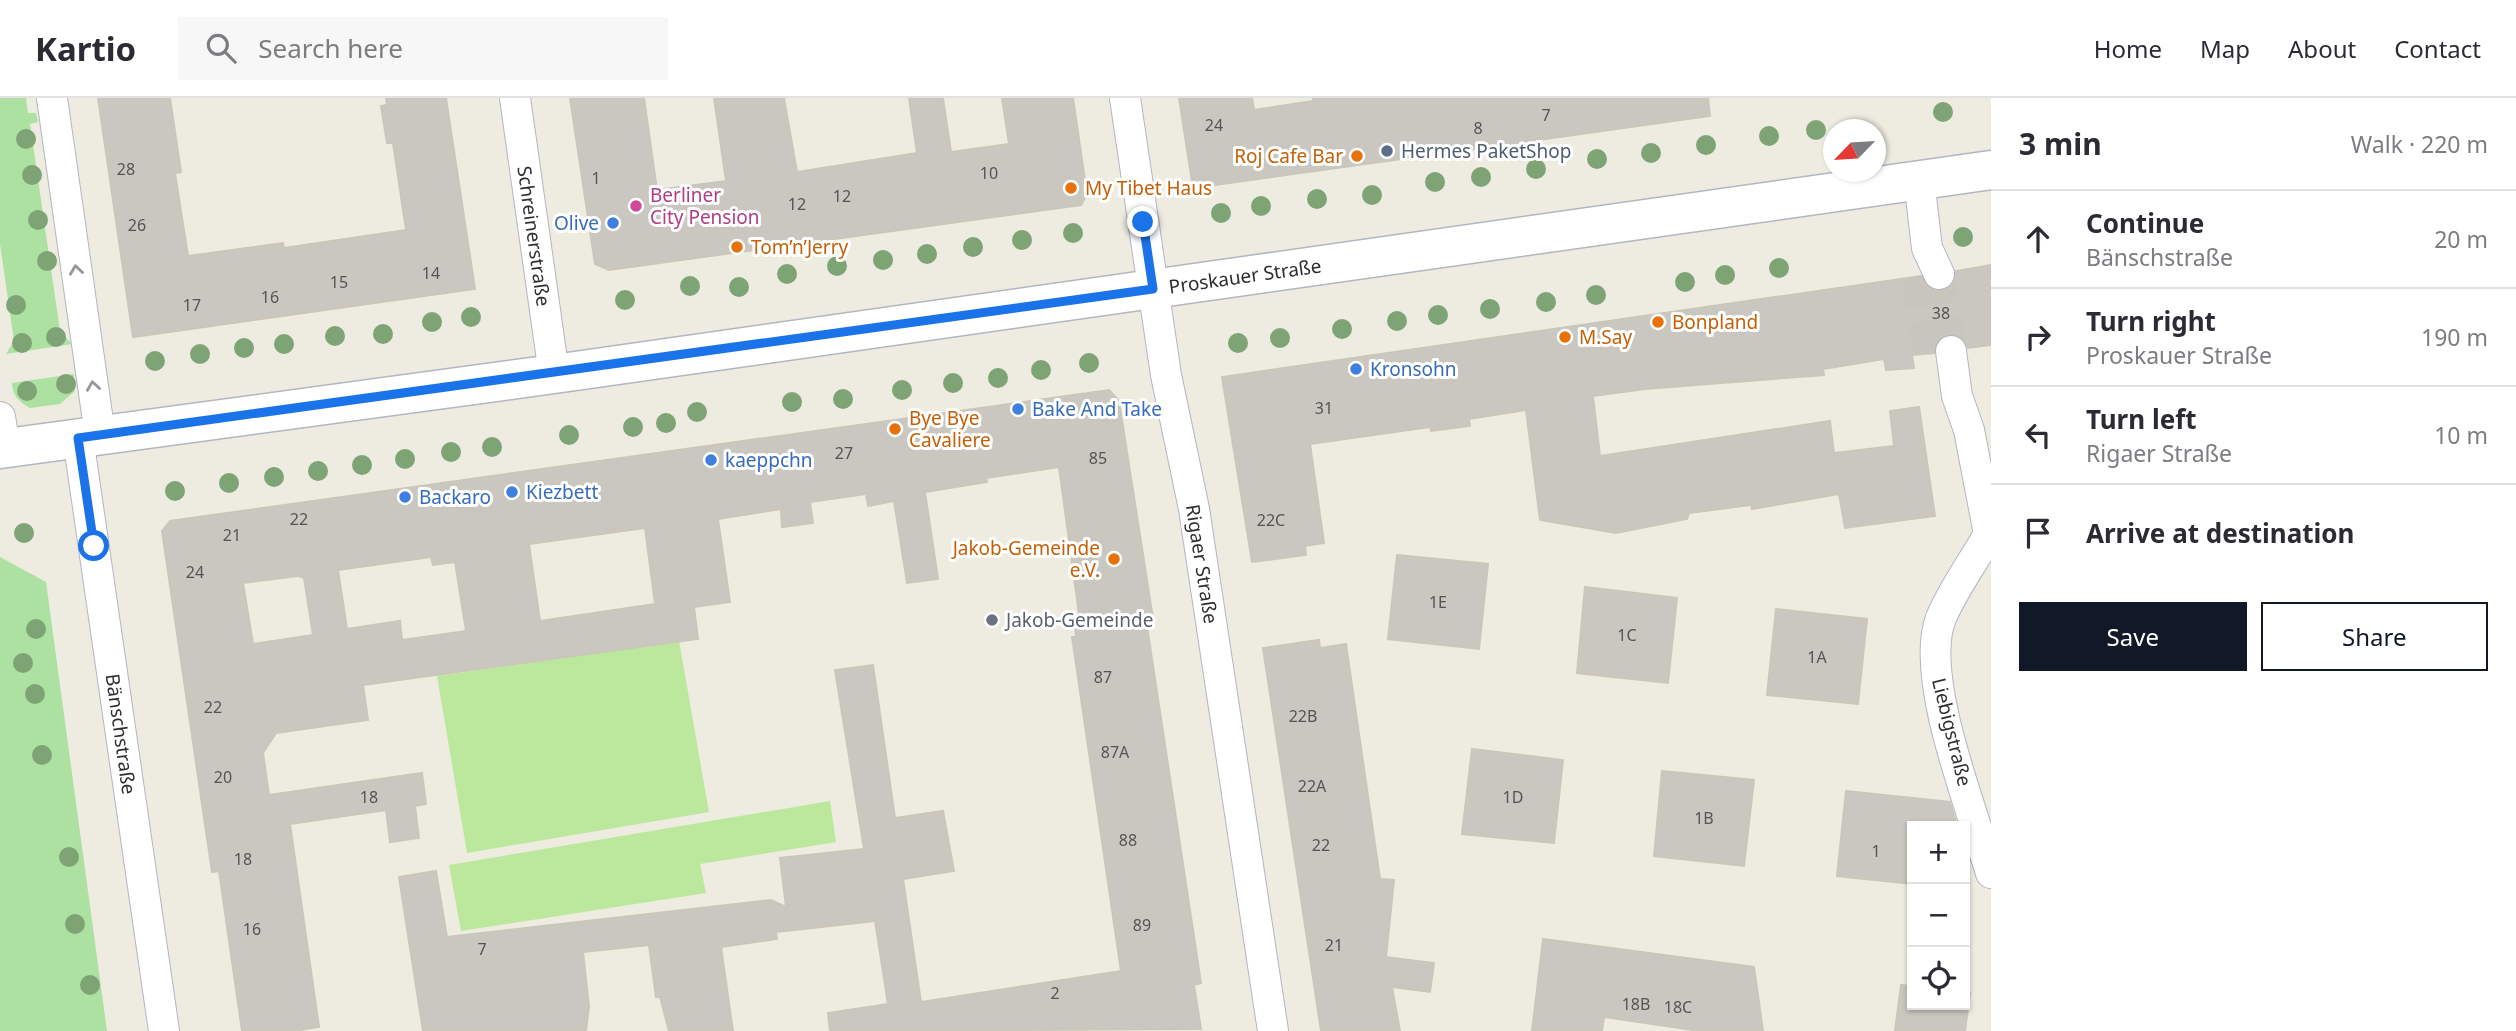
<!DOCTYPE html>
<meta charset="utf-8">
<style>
body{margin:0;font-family:"Noto Sans",sans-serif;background:#f7f7f7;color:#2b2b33}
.controls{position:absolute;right:21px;bottom:21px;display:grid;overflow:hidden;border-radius:0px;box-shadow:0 2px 5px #0004}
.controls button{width:63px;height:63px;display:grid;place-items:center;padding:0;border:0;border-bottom:2px solid #e1e1e2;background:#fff;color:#2b2b33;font:35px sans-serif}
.compass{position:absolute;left:1823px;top:21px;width:63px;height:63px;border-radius:50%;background:#fff;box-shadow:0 2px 5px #0004;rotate:245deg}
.stop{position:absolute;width:21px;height:21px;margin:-16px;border:5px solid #1a73e8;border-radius:50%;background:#fff}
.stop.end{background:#1a73e8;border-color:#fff;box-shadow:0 2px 7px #0008}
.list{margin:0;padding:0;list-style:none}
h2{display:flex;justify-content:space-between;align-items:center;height:91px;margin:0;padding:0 28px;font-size:30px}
h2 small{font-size:23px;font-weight:400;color:#7c7c81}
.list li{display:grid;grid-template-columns:46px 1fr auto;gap:21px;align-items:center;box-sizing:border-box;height:98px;padding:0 28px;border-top:2px solid #e1e1e2}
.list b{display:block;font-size:26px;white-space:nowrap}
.list p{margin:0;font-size:23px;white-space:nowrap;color:#7c7c81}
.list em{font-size:23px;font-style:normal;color:#7c7c81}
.actions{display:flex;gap:14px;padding:21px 28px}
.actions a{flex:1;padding:16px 0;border:2px solid #111827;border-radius:0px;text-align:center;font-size:24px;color:#111827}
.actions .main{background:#111827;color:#fff}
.icon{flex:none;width:38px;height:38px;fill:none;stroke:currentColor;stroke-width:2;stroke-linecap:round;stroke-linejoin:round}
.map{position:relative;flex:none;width:1991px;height:933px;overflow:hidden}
header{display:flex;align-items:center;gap:42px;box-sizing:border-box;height:98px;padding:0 35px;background:#fff;border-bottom:2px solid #e1e1e2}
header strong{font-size:33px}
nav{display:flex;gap:38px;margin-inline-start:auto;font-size:24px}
.search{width:490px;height:63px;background:#f7f7f7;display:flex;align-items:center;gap:18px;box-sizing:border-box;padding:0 24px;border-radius:0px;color:#7c7c81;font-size:26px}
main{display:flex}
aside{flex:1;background:#fff}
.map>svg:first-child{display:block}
.green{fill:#ace1a1}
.pitch{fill:#bce89d}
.building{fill:#cac7c0;stroke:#cac7ba;stroke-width:2;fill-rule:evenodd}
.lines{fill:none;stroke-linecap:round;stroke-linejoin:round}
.street-tunnel{stroke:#c8c5bd;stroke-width:30;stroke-dasharray:30 15;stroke-linecap:butt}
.street-casing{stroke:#b4b5c0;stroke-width:32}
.secondary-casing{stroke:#b4b5c0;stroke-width:41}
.street{stroke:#fff;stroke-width:30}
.secondary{stroke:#fff;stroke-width:38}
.tree{fill:#7ea476}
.oneway{stroke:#969696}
.route{stroke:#1a73e8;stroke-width:9}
.service-dot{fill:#5c6f8a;stroke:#fff;stroke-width:2.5}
.food-dot{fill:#e8710a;stroke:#fff;stroke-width:2.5}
.hotel-dot{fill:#d1479c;stroke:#fff;stroke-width:2.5}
.shop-dot{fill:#3f7fe0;stroke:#fff;stroke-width:2.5}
.worship-dot{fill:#6b7280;stroke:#fff;stroke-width:2.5}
.labels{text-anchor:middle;stroke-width:6;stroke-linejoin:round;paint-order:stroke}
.number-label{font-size:16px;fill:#555452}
.service-label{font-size:19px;fill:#4e5e75;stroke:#fff;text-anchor:start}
.food-label{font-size:19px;fill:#c56008;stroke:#fff;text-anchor:start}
.hotel-label{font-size:19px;fill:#b23c85;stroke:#fff;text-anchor:start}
.shop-label{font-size:19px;fill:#366cbe;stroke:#fff;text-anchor:start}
.street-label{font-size:19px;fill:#2e2e2e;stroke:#fff}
.worship-label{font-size:19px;fill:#5b616d;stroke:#fff;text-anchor:start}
</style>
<header>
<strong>Kartio</strong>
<div class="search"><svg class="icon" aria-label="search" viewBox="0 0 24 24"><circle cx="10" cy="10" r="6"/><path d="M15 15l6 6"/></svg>Search here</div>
<nav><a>Home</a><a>Map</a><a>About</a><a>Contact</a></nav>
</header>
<main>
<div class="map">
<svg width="1991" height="933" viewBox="0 0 1991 933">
<rect width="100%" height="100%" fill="#eeebe1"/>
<!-- green -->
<g class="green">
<path d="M0,0H26L28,15H36L38,24L30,26L60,233L72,246L6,256L14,243L0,146Z"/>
<path d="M74,276L75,293L60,306L30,310C18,303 13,298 12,285Z"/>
<path d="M0,459L46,484L107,933H0Z"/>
</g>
<!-- pitch -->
<g class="pitch">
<path d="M679,543L709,714L467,755L437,578Z"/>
<path d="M830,703L836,744L700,766L706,795L461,833L449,767Z"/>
</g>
<!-- building -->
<g class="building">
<path d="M98,0H170L181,74L175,75L188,158L283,145L284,150L406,132L393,45H387L381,8L387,7L386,0H446L475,191L133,239Z"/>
<path d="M570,0H644L657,92L726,83L714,0H784L797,74L917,55L909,0H943L951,54L1009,46L1002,0H1073L1087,96L1081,107L609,172L595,166Z"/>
<path d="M1179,0H1252L1254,12L1313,3V0H1708L1710,18L1193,90Z"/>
<path d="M1991,167V247L1968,250L1964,242L1949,236L1940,240L1934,255L1912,257L1914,270L1886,272L1884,261L1823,271L1824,277L1645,291L1593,298L1600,358L1830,323L1834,355L1894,348L1890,313L1919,309L1935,418L1845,430L1839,396L1752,411L1751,407L1689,415L1687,421L1616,435L1540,422L1526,312L1469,321L1470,328L1431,333L1430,329L1310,346L1324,445L1305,448L1306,457L1252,464L1222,279L1921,178L1928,190L1938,193L1953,187L1956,173Z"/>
<path d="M1109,292L1119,303L1154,527L1147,528L1201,885L1194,887L1201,931L830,933L828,915L888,906L875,823L776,834L777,841L721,849L733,933H669L660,899H656L649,847L583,854L589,908L586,933H423L399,779L436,773L447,839L771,802L786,809L780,760L864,751L835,572L873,567L895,720L943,713L954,773L903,781L921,904L1121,873L1072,539H1076L1074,517L1079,516L1059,369L986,380L987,384L925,394L938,481L907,485L894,403L868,408L866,396L810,404L813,425L782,429L781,411L718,421L730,504L694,509L698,541L363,587L368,622L276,635L263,655L269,697L422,675L426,706L415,708L419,740L390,744L386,712L290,726L319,929L293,933H242L219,773L212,774L162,433L170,423ZM645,430L655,506L540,523L529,446ZM431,459L433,467L455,464L466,533L402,542L400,523L347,531L338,472ZM298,478L304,480L313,537L253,546L243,485Z"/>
<path d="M1397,457L1488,466L1479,551L1388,541Z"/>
<path d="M1585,489L1677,500L1668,585L1577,575Z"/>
<path d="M1776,511L1867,521L1858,606L1767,597Z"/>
<path d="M1319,542L1320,550L1346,546L1380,781L1394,782L1386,859L1434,865L1430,894L1392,889L1400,933H1321L1263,550Z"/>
<path d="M1472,651L1563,662L1554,745L1462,736Z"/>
<path d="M1662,673L1754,682L1744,768L1654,758Z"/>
<path d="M1846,693L1950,704L1957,728H1912V786L1837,778Z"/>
<path d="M1543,841L1754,869L1763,933H1700L1604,919L1602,933H1532Z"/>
<path d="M1901,887L1912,888V907H1965V894L1970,895L1965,933H1895Z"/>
</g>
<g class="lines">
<!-- street-tunnel -->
<g class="street-tunnel">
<path d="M1939,176L1951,253"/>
<path d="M1917,179L1928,255"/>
</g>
<!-- street casing -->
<g class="street-casing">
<g id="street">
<path d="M52,0L100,337"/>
<path d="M515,0L554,276"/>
<path d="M1125,0L1166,277L1194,411L1273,933"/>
<path d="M1919,82L1927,150L1939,176"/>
<path d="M1951,253L1957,298L1969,332L1989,436C1974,463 1953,491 1941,520C1918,578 1973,714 1991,775"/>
<path d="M0,319L5,350"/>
<path d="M78,340L164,933"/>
</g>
</g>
<!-- secondary casing -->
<g class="secondary-casing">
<path id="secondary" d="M0,351L554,276L1991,72"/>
</g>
<!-- street -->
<use href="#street" class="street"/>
<!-- secondary -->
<use href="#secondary" class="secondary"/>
</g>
<!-- trees -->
<g class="tree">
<circle cx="1943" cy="14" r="10"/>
<circle cx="1816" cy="32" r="10"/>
<circle cx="1769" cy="38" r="10"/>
<circle cx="26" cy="41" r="10"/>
<circle cx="1706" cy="47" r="10"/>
<circle cx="1651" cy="55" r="10"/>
<circle cx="1597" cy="61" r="10"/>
<circle cx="1536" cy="71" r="10"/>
<circle cx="32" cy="77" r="10"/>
<circle cx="1481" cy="79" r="10"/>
<circle cx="1435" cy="84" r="10"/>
<circle cx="1372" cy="97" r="10"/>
<circle cx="1317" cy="101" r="10"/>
<circle cx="1261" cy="108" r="10"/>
<circle cx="1221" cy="115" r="10"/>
<circle cx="38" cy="122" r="10"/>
<circle cx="1073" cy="135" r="10"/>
<circle cx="1963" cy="139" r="10"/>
<circle cx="1022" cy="142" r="10"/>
<circle cx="973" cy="149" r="10"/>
<circle cx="927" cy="156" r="10"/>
<circle cx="883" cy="162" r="10"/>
<circle cx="47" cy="163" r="10"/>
<circle cx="837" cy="168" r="10"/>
<circle cx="1779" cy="170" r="10"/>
<circle cx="787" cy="176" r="10"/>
<circle cx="1725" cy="177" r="10"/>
<circle cx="1685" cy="184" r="10"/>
<circle cx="690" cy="188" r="10"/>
<circle cx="739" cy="189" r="10"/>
<circle cx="1596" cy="197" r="10"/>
<circle cx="625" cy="202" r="10"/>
<circle cx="1546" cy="204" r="10"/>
<circle cx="16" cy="207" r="10"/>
<circle cx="1490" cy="211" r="10"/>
<circle cx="1438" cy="217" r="10"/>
<circle cx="471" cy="219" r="10"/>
<circle cx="1397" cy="223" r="10"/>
<circle cx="432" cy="224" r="10"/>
<circle cx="1342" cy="231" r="10"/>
<circle cx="383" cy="236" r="10"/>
<circle cx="335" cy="238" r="10"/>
<circle cx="56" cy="239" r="10"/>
<circle cx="1280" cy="240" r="10"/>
<circle cx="22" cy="245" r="10"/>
<circle cx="1238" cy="245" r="10"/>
<circle cx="284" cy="246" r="10"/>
<circle cx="244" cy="250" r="10"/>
<circle cx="200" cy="256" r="10"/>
<circle cx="155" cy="263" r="10"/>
<circle cx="1089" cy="265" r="10"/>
<circle cx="1041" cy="272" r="10"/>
<circle cx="998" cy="280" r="10"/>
<circle cx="953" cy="285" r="10"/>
<circle cx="66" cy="286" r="10"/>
<circle cx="902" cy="292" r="10"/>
<circle cx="27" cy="293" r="10"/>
<circle cx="843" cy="301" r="10"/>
<circle cx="792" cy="304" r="10"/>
<circle cx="697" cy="314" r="10"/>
<circle cx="666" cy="325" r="10"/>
<circle cx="633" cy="329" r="10"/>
<circle cx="569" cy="337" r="10"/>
<circle cx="492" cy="349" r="10"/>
<circle cx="451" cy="354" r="10"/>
<circle cx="405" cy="361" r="10"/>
<circle cx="362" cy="367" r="10"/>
<circle cx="318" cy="373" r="10"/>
<circle cx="274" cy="379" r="10"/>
<circle cx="229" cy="385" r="10"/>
<circle cx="175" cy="393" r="10"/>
<circle cx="24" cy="435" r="10"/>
<circle cx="36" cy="531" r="10"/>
<circle cx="23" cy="565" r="10"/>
<circle cx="35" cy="596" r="10"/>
<circle cx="42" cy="657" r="10"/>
<circle cx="69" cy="759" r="10"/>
<circle cx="75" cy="826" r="10"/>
<circle cx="90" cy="887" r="10"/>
</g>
<!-- one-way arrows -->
<defs><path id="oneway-chevron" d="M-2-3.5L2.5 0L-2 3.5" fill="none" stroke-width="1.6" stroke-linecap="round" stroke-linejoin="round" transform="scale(1.75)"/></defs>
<g class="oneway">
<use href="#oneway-chevron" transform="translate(76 172) rotate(-98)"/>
<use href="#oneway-chevron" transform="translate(93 288) rotate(-98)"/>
</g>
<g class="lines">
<!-- route -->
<path class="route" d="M94,448L78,340L1153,191L1143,124"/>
</g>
<!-- markers -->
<circle class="service-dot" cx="1387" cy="53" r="7"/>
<g class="food-dot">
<circle cx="1357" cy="58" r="7"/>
<circle cx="1071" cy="90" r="7"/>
<circle cx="737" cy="149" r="7"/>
<circle cx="1658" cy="224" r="7"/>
<circle cx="1565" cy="239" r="7"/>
<circle cx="895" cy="331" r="7"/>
<circle cx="1114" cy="461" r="7"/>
</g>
<circle class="hotel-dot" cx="636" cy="108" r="7"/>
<g class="shop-dot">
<circle cx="613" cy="125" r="7"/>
<circle cx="1356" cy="271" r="7"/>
<circle cx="1018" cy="311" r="7"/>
<circle cx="711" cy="362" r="7"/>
<circle cx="512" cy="394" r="7"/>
<circle cx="405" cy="399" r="7"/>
</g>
<circle class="worship-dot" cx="992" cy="522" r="7"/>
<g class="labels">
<!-- number labels -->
<g class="number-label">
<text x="1546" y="23">7</text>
<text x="1214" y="33">24</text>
<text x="1478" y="36">8</text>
<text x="126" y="77">28</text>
<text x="989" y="81">10</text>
<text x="596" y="86">1</text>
<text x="842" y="104">12</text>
<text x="797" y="112">12</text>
<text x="137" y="133">26</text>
<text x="431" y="181">14</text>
<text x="339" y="190">15</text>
<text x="270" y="205">16</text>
<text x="192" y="213">17</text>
<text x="1941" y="221">38</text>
<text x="1324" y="316">31</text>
<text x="844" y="361">27</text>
<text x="1098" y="366">85</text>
<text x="299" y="427">22</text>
<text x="1271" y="428">22C</text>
<text x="232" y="443">21</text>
<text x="195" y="480">24</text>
<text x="1438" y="510">1E</text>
<text x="1627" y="543">1C</text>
<text x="1817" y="565">1A</text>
<text x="1103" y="585">87</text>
<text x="213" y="615">22</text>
<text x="1303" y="624">22B</text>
<text x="1115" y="660">87A</text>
<text x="223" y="685">20</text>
<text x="1312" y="694">22A</text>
<text x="369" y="705">18</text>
<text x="1513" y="705">1D</text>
<text x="1704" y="726">1B</text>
<text x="1128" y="748">88</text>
<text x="1321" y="753">22</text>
<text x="1876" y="759">1</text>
<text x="243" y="767">18</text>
<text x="1142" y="833">89</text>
<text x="252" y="837">16</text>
<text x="1334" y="853">21</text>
<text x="482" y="857">7</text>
<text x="1055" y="901">2</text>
<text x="1636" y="912">18B</text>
<text x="1678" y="915">18C</text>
</g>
<!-- service labels -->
<g class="service-label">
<text x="1401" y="60">Hermes PaketShop</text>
</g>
<!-- food labels -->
<g class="food-label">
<text x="1343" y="65" text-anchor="end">Roj Cafe Bar</text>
<text x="1085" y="97">My Tibet Haus</text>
<text x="751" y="156">Tom’n’Jerry</text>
<text x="1672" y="231">Bonpland</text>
<text x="1579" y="246">M.Say</text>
<text x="909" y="327">Bye Bye<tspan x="909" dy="22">Cavaliere</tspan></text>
<text x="1100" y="457" text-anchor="end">Jakob-Gemeinde<tspan x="1100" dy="22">e.V.</tspan></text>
</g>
<!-- hotel labels -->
<g class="hotel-label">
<text x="650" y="104">Berliner<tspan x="650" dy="22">City Pension</tspan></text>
</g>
<!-- shop labels -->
<g class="shop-label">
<text x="599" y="132" text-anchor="end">Olive</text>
<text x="1370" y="278">Kronsohn</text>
<text x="1032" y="318">Bake And Take</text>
<text x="725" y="369">kaeppchn</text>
<text x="526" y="401">Kiezbett</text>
<text x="419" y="406">Backaro</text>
</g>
<!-- street labels -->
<g class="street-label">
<text transform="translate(534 138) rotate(82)" y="7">Schreinerstraße</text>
<text transform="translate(1245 178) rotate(-8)" y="7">Proskauer Straße</text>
<text transform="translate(1202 466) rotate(81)" y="7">Rigaer Straße</text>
<text transform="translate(1952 634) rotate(76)" y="7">Liebigstraße</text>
<text transform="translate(121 636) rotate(82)" y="7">Bänschstraße</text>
</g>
<!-- worship labels -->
<g class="worship-label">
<text x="1006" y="529">Jakob-Gemeinde</text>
</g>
</g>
</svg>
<div class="controls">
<button>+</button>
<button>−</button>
<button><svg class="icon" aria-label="locate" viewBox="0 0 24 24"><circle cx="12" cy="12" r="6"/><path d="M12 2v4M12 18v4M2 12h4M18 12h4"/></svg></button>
</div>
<svg class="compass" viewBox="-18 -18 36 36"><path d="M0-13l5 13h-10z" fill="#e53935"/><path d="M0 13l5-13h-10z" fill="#7c7c81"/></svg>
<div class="stop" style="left:94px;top:448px"></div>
<div class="stop end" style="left:1143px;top:124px"></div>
</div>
<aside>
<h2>3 min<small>Walk · 220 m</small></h2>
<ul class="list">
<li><svg class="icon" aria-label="ahead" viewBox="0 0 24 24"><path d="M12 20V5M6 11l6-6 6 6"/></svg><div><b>Continue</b><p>Bänschstraße</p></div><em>20 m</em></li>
<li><svg class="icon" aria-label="right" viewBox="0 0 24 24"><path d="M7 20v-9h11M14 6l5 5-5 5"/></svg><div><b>Turn right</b><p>Proskauer Straße</p></div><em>190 m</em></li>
<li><svg class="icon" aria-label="left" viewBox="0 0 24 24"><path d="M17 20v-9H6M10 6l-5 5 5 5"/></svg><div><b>Turn left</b><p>Rigaer Straße</p></div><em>10 m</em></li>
<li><svg class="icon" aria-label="arrive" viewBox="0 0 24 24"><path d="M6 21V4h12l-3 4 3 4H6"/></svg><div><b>Arrive at destination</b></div></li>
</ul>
<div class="actions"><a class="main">Save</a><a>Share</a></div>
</aside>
</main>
